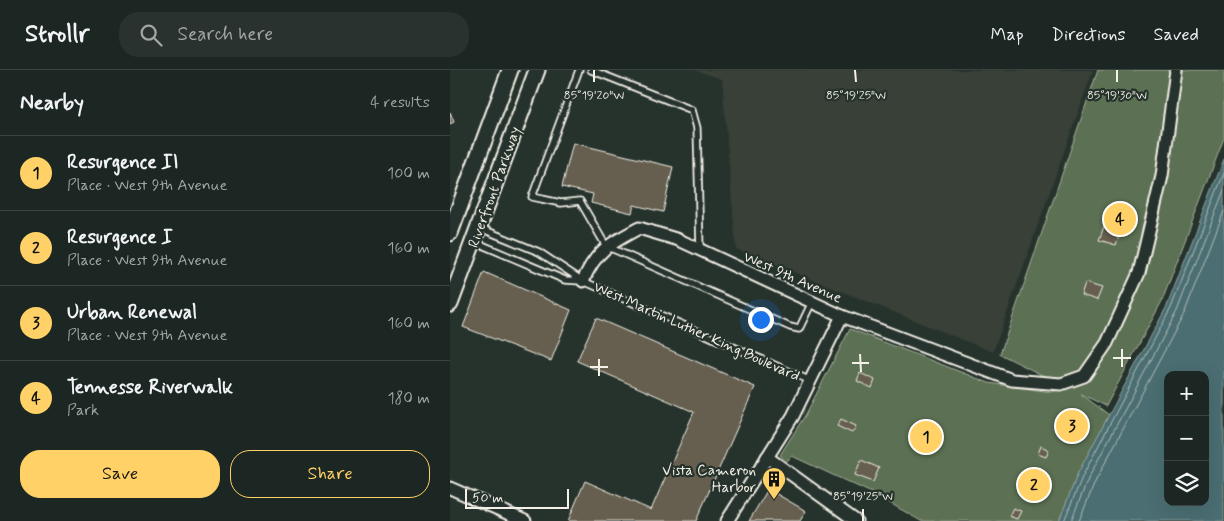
<!DOCTYPE html>
<meta charset="utf-8">
<style>
body{margin:0;font-family:Mynerve,sans-serif;background:#29322f;color:#f1f3f6}
.controls{position:absolute;right:15px;bottom:15px;display:grid;overflow:hidden;border-radius:10px;box-shadow:0 5px 20px #0002}
.controls button{width:45px;height:45px;display:grid;place-items:center;padding:0;border:0;border-bottom:1px solid #3a4340;background:#1c2622;color:#f1f3f6;font:25px sans-serif}
.scale{position:absolute;left:15px;bottom:12px;width:104px;box-sizing:border-box;padding-left:5px;border:2px solid #f4f1e8;border-top:0;font-size:14px;line-height:18px;white-space:nowrap;color:#f4f1e8;-webkit-text-stroke:4px #26332d;paint-order:stroke}
.you{position:absolute;left:310px;top:249px;width:18px;height:18px;margin:-12px;border:4px solid #fff;border-radius:50%;background:#1a73e8;box-shadow:0 0 0 8px #1a73e833}
.badge{display:grid;place-items:center;width:32px;height:32px;border-radius:50%;background:#ffd166;color:#111;font-size:16px;font-weight:700}
.pin{position:absolute;translate:-50% -50%;border:2px solid #fff;box-shadow:0 1px 5px #0006}
.list{margin:0;padding:0;list-style:none}
h2{display:flex;justify-content:space-between;align-items:center;height:65px;margin:0;padding:0 20px;font-size:21px}
h2 small{font-size:16px;font-weight:400;color:#a0a5a5}
.list li{display:grid;grid-template-columns:32px 1fr auto;gap:15px;align-items:center;box-sizing:border-box;height:75px;padding:0 20px;border-top:1px solid #3a4340}
.list b{display:block;font-size:19px;white-space:nowrap}
.list p{margin:0;font-size:16px;white-space:nowrap;color:#a0a5a5}
.list em{font-size:16px;font-style:normal;color:#a0a5a5}
.actions{display:flex;gap:10px;padding:15px 20px}
.actions a{flex:1;padding:11px 0;border:1px solid #ffd166;border-radius:20px;text-align:center;font-size:18px;color:#ffd166}
.actions .main{background:#ffd166;color:#111}
.icon{flex:none;width:28px;height:28px;fill:none;stroke:currentColor;stroke-width:2;stroke-linecap:round;stroke-linejoin:round}
.map{position:relative;flex:none;width:774px;height:451px;overflow:hidden}
header{display:flex;align-items:center;gap:30px;box-sizing:border-box;height:70px;padding:0 25px;background:#1c2622;border-bottom:1px solid #3a4340}
header strong{font-size:24px}
nav{display:flex;gap:28px;margin-inline-start:auto;font-size:18px}
.search{width:350px;height:45px;background:#29322f;display:flex;align-items:center;gap:12px;box-sizing:border-box;padding:0 18px;border-radius:20px;color:#a0a5a5;font-size:19px}
main{display:flex}
aside{flex:1;background:#1c2622}
.map>svg:first-child{display:block}
.built{fill:#394037}
.green{fill:#5b6f52;stroke:#a8b09d}
.water{fill:#4c6e72;stroke:#8fa2a1;fill-rule:evenodd}
.lines{fill:none;stroke-linecap:round;stroke-linejoin:round}
.shore{stroke:#b1bdb9;stroke-width:1}
.building{fill:#665f4f;stroke:#f4f1e8}
.service-casing{stroke:#f4f1e8;stroke-width:9}
.minor-casing{stroke:#f4f1e8;stroke-width:15}
.secondary-casing{stroke:#f4f1e8;stroke-width:19}
.service{stroke:#26332d;stroke-width:5.5}
.minor{stroke:#26332d;stroke-width:11}
.secondary{stroke:#26332d;stroke-width:15}
.ticks{fill:none;stroke:#f4f1e8;stroke-width:2}
.labels{text-anchor:middle;stroke-width:4.5;stroke-linejoin:round;paint-order:stroke}
.street-label{font-size:15px;fill:#f4f1e8;stroke:#26332d}
.poi-label{font-size:15px;fill:#f4f1e8;stroke:#26332d;text-anchor:end}
.ticks-label{font-size:12px;text-anchor:middle;fill:#f4f1e8;stroke:#26332d;stroke-width:4.5;stroke-linejoin:round;paint-order:stroke}
</style>
<header>
<strong>Strollr</strong>
<div class="search"><svg class="icon" aria-label="search" viewBox="0 0 24 24"><circle cx="10" cy="10" r="6"/><path d="M15 15l6 6"/></svg>Search here</div>
<nav><a>Map</a><a>Directions</a><a>Saved</a></nav>
</header>
<main>
<aside>
<h2>Nearby<small>4 results</small></h2>
<ul class="list">
<li><span class="badge">1</span><div><b>Resurgence II</b><p>Place · West 9th Avenue</p></div><em>100 m</em></li>
<li><span class="badge">2</span><div><b>Resurgence I</b><p>Place · West 9th Avenue</p></div><em>160 m</em></li>
<li><span class="badge">3</span><div><b>Urban Renewal</b><p>Place · West 9th Avenue</p></div><em>160 m</em></li>
<li><span class="badge">4</span><div><b>Tennesse Riverwalk</b><p>Park</p></div><em>180 m</em></li>
</ul>
<div class="actions"><a class="main">Save</a><a>Share</a></div>
</aside>
<div class="map">
<svg width="774" height="451" viewBox="0 0 774 451">
<rect width="100%" height="100%" fill="#26332d"/>
<filter id="ink" filterUnits="userSpaceOnUse"><feTurbulence type="fractalNoise" baseFrequency=".02" numOctaves="2"/><feDisplacementMap in="SourceGraphic" scale="10" xChannelSelector="R" yChannelSelector="G"/><feConvolveMatrix kernelMatrix="1 2 1 2 8 2 1 2 1" color-interpolation-filters="sRGB"/></filter>
<g filter="url(#ink)">
<!-- built -->
<path class="built" d="M245,0H643L543,282L286,179L272,9Z"/>
<!-- green -->
<path class="green" d="M648,0H774V68L712,231L656,336L631,324L659,345L628,403L609,451H471L426,425L342,386L336,392L330,385L356,344L400,259L539,313L601,322L618,318L550,284Z"/>
<!-- water -->
<path class="water" d="M774,89V451H609L628,403L717,236ZM718,305H755V432H718Z"/>
<g class="lines">
<!-- shore -->
<g class="shore">
<path d="M614,451L633,405L721,238L774,103"/>
<path d="M621,451L639,407L727,241L774,120"/>
<path d="M629,451L646,410L734,244L774,141"/>
</g>
</g>
<!-- building -->
<g class="building">
<path d="M0,42L4,52L0,54Z"/>
<path d="M123,73L223,97L213,142L184,135L182,143L141,133L143,124L112,117Z"/>
<path d="M656,151L672,157L666,175L649,170Z"/>
<path d="M34,202L121,240L101,291L13,257Z"/>
<path d="M635,213L652,218L647,230L631,225Z"/>
<path d="M146,248L305,317L246,451H118L135,411L201,440L244,342L127,291Z"/>
<path d="M410,303L425,310L422,318L407,311Z"/>
<path d="M391,349L406,356L402,363L387,356Z"/>
<path d="M591,376L599,380L596,387L588,384Z"/>
<path d="M411,390L429,398L423,412L405,405Z"/>
<path d="M318,419L356,441L350,451H299Z"/>
<path d="M563,438L571,441L567,449L559,446Z"/>
</g>
<g class="lines">
<!-- service casing -->
<g class="service-casing">
<g id="service">
<path d="M129,0L82,127L111,133L130,131L156,176L340,257L349,259L362,232"/>
<path d="M141,0L242,40L247,58L250,179"/>
<path d="M30,158L89,182L133,211L361,311"/>
<path d="M25,172L115,210L131,211"/>
</g>
</g>
<!-- minor casing -->
<g class="minor-casing">
<g id="minor">
<path d="M133,211C146,180 161,173 189,158L229,170L392,246L562,310L611,314L634,306L657,273L689,203L712,106L726,0"/>
<path d="M317,387L406,451"/>
<path d="M0,418L75,451"/>
<path d="M277,451L343,346L392,246"/>
</g>
</g>
<!-- secondary casing -->
<g class="secondary-casing">
<g id="secondary">
<path d="M0,163L60,0"/>
<path d="M0,234L87,0"/>
</g>
</g>
<!-- service -->
<use href="#service" class="service"/>
<!-- minor -->
<use href="#minor" class="minor"/>
<!-- secondary -->
<use href="#secondary" class="secondary"/>
</g>
</g>
<!-- ticks -->
<path class="ticks" d="M144,0V12M405,0L406,12M667,0V12M672,279V297M410,284L411,302M663,288H681M149,289V306M402,293H419M140,297H158M413,439V451"/>
<!-- icons -->
<defs>
<g id="building-pin" transform="scale(1.25)"><path d="M0 17L-7.5 6A9.5 9.5 0 1 1 7.5 6Z" fill="#ffd166" stroke="#26332d"/><path d="M-4-6H4V6H1V3H-1V6H-4ZM-2.5-4.3h1.7v1.8h-1.7ZM.8-4.3h1.7v1.8H.8ZM-2.5-1h1.7V.8h-1.7ZM.8-1h1.7V.8H.8Z" fill="#111"/></g>
</defs>
<g fill-rule="evenodd">
<use href="#building-pin" x="324" y="409"/>
</g>
<g class="labels">
<!-- street labels -->
<g class="street-label">
<text transform="translate(44 117) rotate(-70)" y="5">Riverfront Parkway</text>
<text transform="translate(343 207) rotate(24)" y="5">West 9th Avenue</text>
<text transform="translate(247 261) rotate(24)" y="5">West Martin Luther King Boulevard</text>
</g>
<!-- poi labels -->
<g class="poi-label">
<text x="306" y="405">Vista Cameron<tspan x="306" dy="17">Harbor</tspan></text>
</g>
</g>
<g class="ticks-label">
<text x="144" y="29">85°19'20"W</text>
<text x="406" y="29">85°19'25"W</text>
<text x="667" y="29">85°19'30"W</text>
<text x="413" y="430">85°19'25"W</text>
</g>
</svg>
<div class="controls">
<button>+</button>
<button>−</button>
<button><svg class="icon" aria-label="layers" viewBox="0 0 24 24"><path d="M12 4l9 5-9 5-9-5zM3 14l9 5 9-5"/></svg></button>
</div>
<div class="scale">50 m</div>
<div class="you"></div>
<div class="pin badge" style="left:476px;top:367px">1</div>
<div class="pin badge" style="left:584px;top:415px">2</div>
<div class="pin badge" style="left:622px;top:356px">3</div>
<div class="pin badge" style="left:670px;top:149px">4</div>
</div>
</main>
